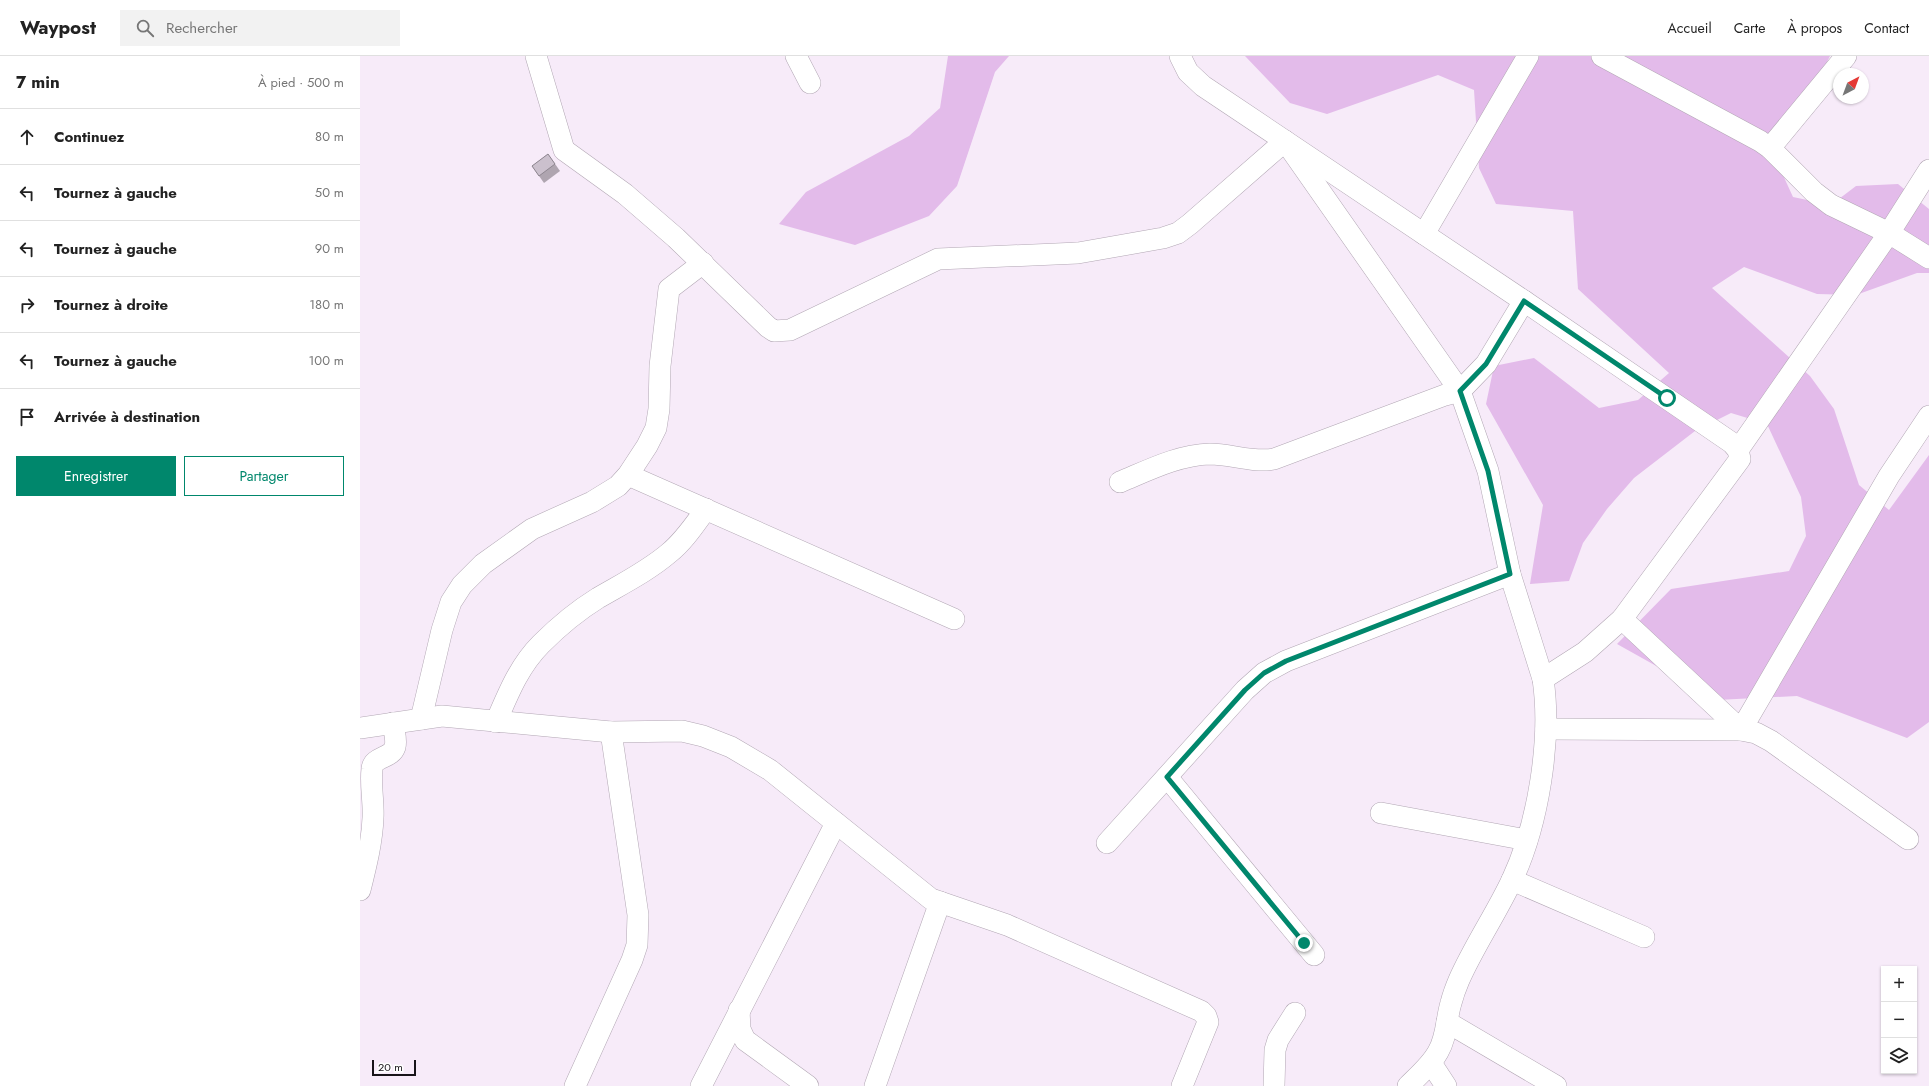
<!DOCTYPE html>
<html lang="fr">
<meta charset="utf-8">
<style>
body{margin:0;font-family:Jost,sans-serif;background:#f2f2f2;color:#222}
.controls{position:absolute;right:12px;bottom:12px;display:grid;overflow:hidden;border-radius:0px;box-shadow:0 1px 3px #0004}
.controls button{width:36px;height:36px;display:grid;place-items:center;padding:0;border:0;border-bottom:1px solid #e0e0e0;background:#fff;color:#222;font:20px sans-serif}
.compass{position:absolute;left:1473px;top:12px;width:36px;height:36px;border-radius:50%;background:#fff;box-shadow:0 1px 3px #0004;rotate:41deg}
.scale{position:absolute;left:12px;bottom:10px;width:44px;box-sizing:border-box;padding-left:4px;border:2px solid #181419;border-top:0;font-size:11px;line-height:14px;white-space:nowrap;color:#181419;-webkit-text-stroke:3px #fff;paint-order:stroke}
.stop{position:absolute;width:12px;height:12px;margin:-9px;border:3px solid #00876c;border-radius:50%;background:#fff}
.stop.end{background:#00876c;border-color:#fff;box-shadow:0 1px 4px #0008}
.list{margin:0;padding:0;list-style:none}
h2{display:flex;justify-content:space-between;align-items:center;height:52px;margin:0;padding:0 16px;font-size:17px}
h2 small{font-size:13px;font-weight:400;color:#767676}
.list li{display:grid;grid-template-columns:26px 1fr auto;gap:12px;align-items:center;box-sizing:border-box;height:56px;padding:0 16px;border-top:1px solid #e0e0e0}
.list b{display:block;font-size:15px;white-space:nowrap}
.list em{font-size:13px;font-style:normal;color:#767676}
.actions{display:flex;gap:8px;padding:12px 16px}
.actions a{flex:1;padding:9px 0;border:1px solid #00876c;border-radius:0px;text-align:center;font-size:14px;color:#00876c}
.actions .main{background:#00876c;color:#fff}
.icon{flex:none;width:22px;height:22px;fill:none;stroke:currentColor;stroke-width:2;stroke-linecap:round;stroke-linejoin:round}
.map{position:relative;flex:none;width:1569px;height:1030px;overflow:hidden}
header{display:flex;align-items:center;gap:24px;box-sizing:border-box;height:56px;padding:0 20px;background:#fff;border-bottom:1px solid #e0e0e0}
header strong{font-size:19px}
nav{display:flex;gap:22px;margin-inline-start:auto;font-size:14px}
.search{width:280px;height:36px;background:#f2f2f2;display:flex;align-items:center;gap:10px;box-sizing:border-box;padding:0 14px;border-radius:0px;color:#767676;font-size:15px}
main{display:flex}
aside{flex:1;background:#fff}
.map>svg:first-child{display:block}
.green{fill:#e3bbea}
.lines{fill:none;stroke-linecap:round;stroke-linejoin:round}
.minor-casing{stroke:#b2a7b4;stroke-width:22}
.minor{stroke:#fff;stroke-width:21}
.wall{fill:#afa5b0}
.building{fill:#cbc0cd;stroke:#8e8690}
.route{stroke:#00876c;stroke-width:5}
</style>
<header>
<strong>Waypost</strong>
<div class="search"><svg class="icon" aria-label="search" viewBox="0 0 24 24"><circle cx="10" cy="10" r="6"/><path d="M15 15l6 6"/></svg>Rechercher</div>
<nav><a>Accueil</a><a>Carte</a><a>À propos</a><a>Contact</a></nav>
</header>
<main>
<aside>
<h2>7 min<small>À pied · 500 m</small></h2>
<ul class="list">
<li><svg class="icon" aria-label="ahead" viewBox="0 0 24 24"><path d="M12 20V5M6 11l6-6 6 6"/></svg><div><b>Continuez</b></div><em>80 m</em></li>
<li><svg class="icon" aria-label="left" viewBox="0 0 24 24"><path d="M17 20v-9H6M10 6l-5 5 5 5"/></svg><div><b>Tournez à gauche</b></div><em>50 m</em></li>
<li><svg class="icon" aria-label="left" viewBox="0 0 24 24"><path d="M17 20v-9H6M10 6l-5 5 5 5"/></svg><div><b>Tournez à gauche</b></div><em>90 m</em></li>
<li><svg class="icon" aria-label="right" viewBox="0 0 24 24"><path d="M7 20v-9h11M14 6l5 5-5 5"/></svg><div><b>Tournez à droite</b></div><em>180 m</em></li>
<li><svg class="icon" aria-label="left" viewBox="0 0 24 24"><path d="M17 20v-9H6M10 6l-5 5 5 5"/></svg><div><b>Tournez à gauche</b></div><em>100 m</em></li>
<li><svg class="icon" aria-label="arrive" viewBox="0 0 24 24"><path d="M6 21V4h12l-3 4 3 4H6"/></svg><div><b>Arrivée à destination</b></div></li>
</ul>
<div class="actions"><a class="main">Enregistrer</a><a>Partager</a></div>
</aside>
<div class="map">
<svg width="1569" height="1030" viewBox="0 0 1569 1030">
<rect width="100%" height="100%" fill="#f7ebf9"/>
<!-- green -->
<g class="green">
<path d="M588,0H649L635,16L597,130L569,160L495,189L419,168L446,136L549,80L580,52Z"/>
<path d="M885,0H1470L1417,106L1433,141L1471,149L1496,130L1538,128L1569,153V217H1557L1496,239L1457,238L1384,211L1352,232L1450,320L1474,353L1499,429L1529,454L1569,399V666L1547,682L1437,640L1357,644L1257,588L1311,533L1429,515L1446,480L1441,441L1407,368L1371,357L1335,375L1274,422L1247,453L1223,487L1209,525L1170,528L1183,449L1126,348L1134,310L1174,302L1239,352L1278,344L1309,317L1218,233L1213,155L1136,148L1119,112L1114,34L1078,19L967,58L930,47Z"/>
</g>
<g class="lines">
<!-- minor casing -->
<g class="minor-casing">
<g id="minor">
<path d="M176,0L204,94L265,138L316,182L408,271L414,275L430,274L578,203L718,197L803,182L818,177L830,168L925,85L1100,335L1128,415L1150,518L1183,623C1192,684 1178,769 1152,824C1136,858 1114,890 1099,924C1096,931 1093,939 1091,947C1086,963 1087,981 1078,996C1071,1009 1058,1020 1048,1030"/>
<path d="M436,0L450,27"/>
<path d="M820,0L828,16L843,30L1164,245L1372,387L1378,394L1380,403L1262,563L1225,596L1183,623"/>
<path d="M1242,0L1400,85L1410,92L1454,136L1471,149L1529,177L1569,202"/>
<path d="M1410,92L1486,0"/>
<path d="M1064,178L1168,0"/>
<path d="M1378,394L1529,177L1569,114"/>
<path d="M268,419L594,563"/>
<path d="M760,426C789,414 818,399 850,398C871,398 893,407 914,403L1085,339L1100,335L1126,308L1164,245"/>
<path d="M1262,563L1381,674L1529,420L1569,360"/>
<path d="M61,663L82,574L91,546L102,529L123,508L172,473L232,446L258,430L268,419L287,390L296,372L299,353L300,310L309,233L343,207"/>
<path d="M136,666C148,638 159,610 181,588C198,571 217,555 238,542C262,528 288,515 309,497C324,485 335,468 346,453"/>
<path d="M0,672L82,660L251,676L322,675L343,680L371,691L410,714L571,843L647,869L841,955L846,960L848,966L822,1030"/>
<path d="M1186,673L1381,674L1396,677L1411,685L1548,783"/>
<path d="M807,721L954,899"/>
<path d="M1021,757L1167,784"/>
<path d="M747,787L885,634L904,617L926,605L1150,518"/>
<path d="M1152,824L1284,881"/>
<path d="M0,834C6,810 12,786 13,762C14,746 10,729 12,713C13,700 31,703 35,691C37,684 34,675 33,667"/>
<path d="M379,954L380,973L385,984L448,1030"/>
<path d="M1087,966L1196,1030"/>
<path d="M1071,1007L1086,1030"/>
<path d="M215,1030L272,904L277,889L278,859L251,676"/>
<path d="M341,1030L476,767"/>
<path d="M515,1030L580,846"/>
<path d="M914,1030L915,994L918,984L935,957"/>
</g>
</g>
<!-- minor -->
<use href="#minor" class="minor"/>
</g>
<!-- wall -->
<path class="wall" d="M188,98L200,115L184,127L172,110Z"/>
<!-- building -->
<path class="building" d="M188,98L195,108L179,120L172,110Z"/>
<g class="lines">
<!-- route -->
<path class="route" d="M944,887L807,721L885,634L904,617L926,605L1150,518L1128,415L1100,335L1126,308L1164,245L1307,342"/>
</g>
</svg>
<div class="controls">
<button>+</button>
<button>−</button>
<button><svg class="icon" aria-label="layers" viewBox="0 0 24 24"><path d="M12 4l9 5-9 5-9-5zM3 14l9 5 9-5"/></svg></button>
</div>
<svg class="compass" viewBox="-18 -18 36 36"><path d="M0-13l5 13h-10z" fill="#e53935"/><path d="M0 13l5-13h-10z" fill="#767676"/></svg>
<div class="scale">20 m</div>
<div class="stop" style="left:1307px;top:342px"></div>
<div class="stop end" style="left:944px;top:887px"></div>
</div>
</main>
